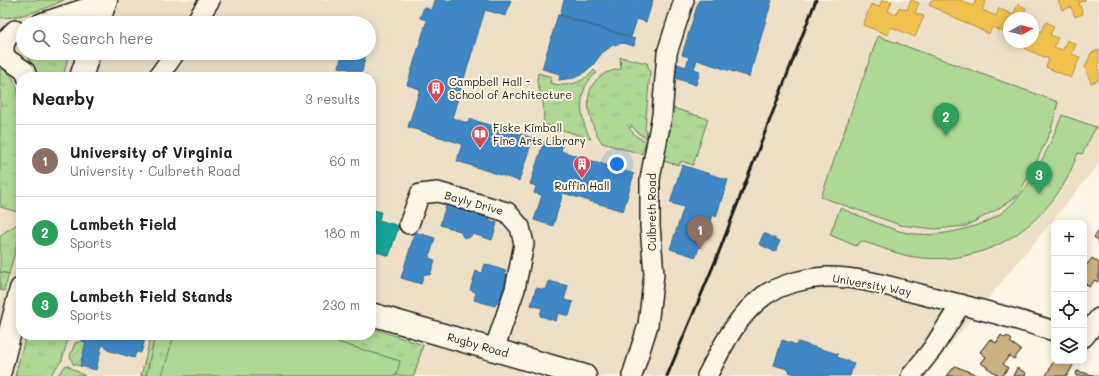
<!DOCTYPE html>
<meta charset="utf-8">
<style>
body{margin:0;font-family:Mali,sans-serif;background:#f2f2f2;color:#202124}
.controls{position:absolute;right:12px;bottom:12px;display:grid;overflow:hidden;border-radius:8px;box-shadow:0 2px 10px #0003}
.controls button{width:36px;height:36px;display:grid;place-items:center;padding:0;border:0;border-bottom:1px solid #e0e0e0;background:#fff;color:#202124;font:20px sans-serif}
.compass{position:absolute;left:1003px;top:12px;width:36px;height:36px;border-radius:50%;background:#fff;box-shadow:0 2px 10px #0003;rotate:82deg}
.you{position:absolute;left:617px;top:164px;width:14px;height:14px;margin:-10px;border:3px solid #fff;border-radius:50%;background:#1a73e8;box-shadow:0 0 0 6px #1a73e833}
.badge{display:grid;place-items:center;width:26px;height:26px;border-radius:50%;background:#1a73e8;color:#fff;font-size:13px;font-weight:700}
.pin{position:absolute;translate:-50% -33px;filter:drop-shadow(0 1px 2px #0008)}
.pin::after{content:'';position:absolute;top:21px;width:14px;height:12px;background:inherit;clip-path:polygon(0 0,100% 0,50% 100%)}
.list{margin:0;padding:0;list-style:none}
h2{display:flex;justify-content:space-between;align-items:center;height:52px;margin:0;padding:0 16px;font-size:17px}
h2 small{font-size:13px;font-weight:400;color:#757577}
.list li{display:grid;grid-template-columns:26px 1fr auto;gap:12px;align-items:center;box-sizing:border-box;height:72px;padding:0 16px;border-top:1px solid #e0e0e0}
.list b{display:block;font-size:15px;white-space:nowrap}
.list p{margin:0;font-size:13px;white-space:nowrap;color:#757577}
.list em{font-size:13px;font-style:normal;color:#757577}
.icon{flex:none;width:22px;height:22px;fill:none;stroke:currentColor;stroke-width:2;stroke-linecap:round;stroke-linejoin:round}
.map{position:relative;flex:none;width:1099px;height:376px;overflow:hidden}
.search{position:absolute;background:#fff;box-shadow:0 2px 10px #0003;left:16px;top:16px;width:360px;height:44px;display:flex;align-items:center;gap:10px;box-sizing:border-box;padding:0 14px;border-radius:22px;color:#757577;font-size:15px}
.panel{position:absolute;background:#fff;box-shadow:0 2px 10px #0003;left:16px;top:72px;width:360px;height:268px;border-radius:16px}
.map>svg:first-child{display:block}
.built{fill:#ede0c7;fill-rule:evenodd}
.grass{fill:url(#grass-tufts);stroke:#667a58}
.garden{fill:url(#garden-furrows);stroke:#667a58}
.pitch{fill:#afd895;stroke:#667a58}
.homes{fill:#f2c14e;stroke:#b2903f}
.schools{fill:#3f88c5;stroke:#346892}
.public{fill:#17a398;stroke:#187a73}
.building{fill:#caaf80;stroke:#1c1c1c}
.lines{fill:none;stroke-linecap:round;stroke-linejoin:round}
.minor-casing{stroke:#1c1c1c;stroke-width:22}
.major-casing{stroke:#1c1c1c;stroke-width:25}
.minor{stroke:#fcf5e5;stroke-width:19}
.major{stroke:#fcf5e5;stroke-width:22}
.rail{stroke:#1c1c1c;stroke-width:3}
.labels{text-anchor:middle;stroke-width:4;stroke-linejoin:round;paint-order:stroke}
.poi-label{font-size:11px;fill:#1c1c1c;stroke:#fcf5e5;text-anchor:start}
.street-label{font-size:11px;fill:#1c1c1c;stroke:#fcf5e5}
</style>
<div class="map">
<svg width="1099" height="376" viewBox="0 0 1099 376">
<defs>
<pattern id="grass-tufts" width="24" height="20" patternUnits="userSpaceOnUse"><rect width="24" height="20" fill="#afd895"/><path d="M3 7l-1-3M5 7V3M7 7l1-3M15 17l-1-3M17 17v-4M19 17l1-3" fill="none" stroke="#96b980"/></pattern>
<pattern id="garden-furrows" width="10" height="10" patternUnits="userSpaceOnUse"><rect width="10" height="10" fill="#afd895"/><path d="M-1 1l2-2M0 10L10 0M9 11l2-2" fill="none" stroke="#96b980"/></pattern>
</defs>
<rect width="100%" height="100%" fill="#fcf5e5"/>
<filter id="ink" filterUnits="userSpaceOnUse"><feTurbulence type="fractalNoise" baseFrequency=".025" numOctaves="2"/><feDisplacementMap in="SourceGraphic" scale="8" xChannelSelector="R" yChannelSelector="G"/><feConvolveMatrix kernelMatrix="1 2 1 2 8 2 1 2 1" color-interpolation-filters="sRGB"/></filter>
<g filter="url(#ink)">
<!-- built -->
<path class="built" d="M0,0H1099V164L924,376H583L527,360L522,376H0ZM1009,18H1033V42H1009ZM23,23H369V53H23ZM21,77H371V335H21Z"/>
<!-- grass -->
<g class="grass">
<path d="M0,0H64C44,10 22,17 0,18Z"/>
<path d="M26,53H69L63,77H37Z"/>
<path d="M620,57L647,63L650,72L645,129L647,132L646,138L639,134L632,126L629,128L637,137L646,141L642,154L602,143C584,116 578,74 621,69Z"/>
<path d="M0,66L13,78L17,87L21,110V213L0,207Z"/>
<path d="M594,70L597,73C576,87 579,120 591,139L544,124L543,103L537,81L538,73L552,77L550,83C567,88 583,83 594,70Z"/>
<path d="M673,108L708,119L693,165L681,161L679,165L663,161L671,126Z"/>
<path d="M19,223L21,229L9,274L0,272V235Z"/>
<path d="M371,328L423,345L414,376H146L155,335H371Z"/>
<path d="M26,335H69L62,360L50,376H15Z"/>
<path d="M66,365L85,376H57Z"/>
</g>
<!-- garden -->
<g class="garden">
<path d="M0,272L9,274L4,291L0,290Z"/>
<path d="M151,335H155L146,376H141Z"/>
<path d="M82,341L86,342L80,366L73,364L70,356L75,343Z"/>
</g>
<!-- pitch -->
<g class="pitch">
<path d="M878,36L1058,102L1051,130L1032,171L1017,196L996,210L966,226L935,229L900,225L821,197Z"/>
<path d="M1062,115L1096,127L1082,154L1078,153C1073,164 1069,177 1062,187C1029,238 975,266 914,257C896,254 878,246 861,241L856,246L830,235L840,208C861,216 881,226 903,232C922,236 941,235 960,230C971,227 984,224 994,218C1029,197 1047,151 1062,115Z"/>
<path d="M174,335H314L400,361L396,376H162Z"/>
</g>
<!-- homes -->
<g class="homes">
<path d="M882,0L892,1L888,11L896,15L899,7L907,10L911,0L919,3L915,13L924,16L915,37L891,27L888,35L863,25L871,4L879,7Z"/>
<path d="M931,0H960L973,6L976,0H986L982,10L996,16L999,8L1013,15L1018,4L1026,8L1022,18H1009V34L992,27L989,34L929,5Z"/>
<path d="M1058,0H1086L1079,3L1083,14L1075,17L1071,7L1062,10Z"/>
<path d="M1046,22L1054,26L1050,35L1058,38L1054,47L1063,50L1067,40L1076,44L1072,54L1080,57L1071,78L1046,67L1049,59L1025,49L1027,42H1033V23L1036,24L1034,29L1041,32Z"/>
<path d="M1099,50V80L1091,83L1085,68L1091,53Z"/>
</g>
<!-- schools -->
<g class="schools">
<path d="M434,0H511L506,16L485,10L452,118L468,123L470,119L533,138L519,181L457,161L462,144L408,127L420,89L407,85L427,20L420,18L424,7L431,10Z"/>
<path d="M564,0H653L646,22L637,19L631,37L560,15Z"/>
<path d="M699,0H772L749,77L697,60L694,69L700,71L696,85L675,78L677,64L686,67L689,57L682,55Z"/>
<path d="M558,15L635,39L634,46L623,43L613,45L602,53L593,65L581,75L574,78L559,80L560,74L542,69Z"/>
<path d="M342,53H366L362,72L339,67Z"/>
<path d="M544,141L562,146L561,151L634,174L623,211L563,193L553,226L534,220L542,195L534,193L536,186L530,184Z"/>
<path d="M682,165L728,180L716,217L713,215L706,236L703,235L696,257L670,249L684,207L670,203Z"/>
<path d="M446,205L489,218L488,220L497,223L492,240L473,234L469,238L463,237L460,231L440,225Z"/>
<path d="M415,232L435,238L429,258L435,260L430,275L424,274L421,284L401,278Z"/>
<path d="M764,233L780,241L775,252L759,244Z"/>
<path d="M485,264L506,271L505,274L511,276L502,305L496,303L495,306L474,300L476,292L470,290L476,271L482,273Z"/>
<path d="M549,281L568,286L564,300L573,302L569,316L558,313L556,321L540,316L542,308L531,305L536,288L546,290Z"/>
<path d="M83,335H146L141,353L136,352L134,358L107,350V347L102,345L96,370L80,366L86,342L82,341Z"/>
<path d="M782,340L797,345L798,342L838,354L837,357L854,363L850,376H800L789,372L790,370L774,365Z"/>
</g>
<!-- public -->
<path class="public" d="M371,209L381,212L379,220L399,226L389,256L371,250Z"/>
<!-- building -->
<g class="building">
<path d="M1099,231V244V241L1094,237Z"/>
<path d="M1092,258L1099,263V280L1097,282L1095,280L1089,287L1084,282V268Z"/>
<path d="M1001,335L1005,338L1007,336L1012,340L1010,342L1021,350L1014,359L1009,356L1003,364L1008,368L1002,376H999L981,363L986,357L980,352L990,339L996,343Z"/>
<path d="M1054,360L1070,361L1074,363L1067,376H1046Z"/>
<path d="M955,366L980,376H947Z"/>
<path d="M1017,368L1026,373L1025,376H1013Z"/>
<path d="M1077,371L1097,376H1076Z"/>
</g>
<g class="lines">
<!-- minor casing -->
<g class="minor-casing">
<g id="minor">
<path d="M41,23L105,2"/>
<path d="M195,23L210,0"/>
<path d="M0,54L25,71L27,77"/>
<path d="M5,56C2,44 6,38 15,30"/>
<path d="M158,77L175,53"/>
<path d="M409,224L420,194L438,192L507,212L520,227L524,244L515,289L494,350"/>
<path d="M1084,337L1099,318"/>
<path d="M632,376L648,325L654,274L650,226V179L662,115L667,53L684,0"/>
<path d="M707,376C722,347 737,315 765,295C781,284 807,278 826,277C855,276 888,286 916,293C962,305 1009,316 1054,331"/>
<path d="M911,376L933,348L961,304"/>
</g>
</g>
<!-- major casing -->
<g class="major-casing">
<g id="major">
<path d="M98,23L106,0"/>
<path d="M81,77L89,53"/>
<path d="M371,314L585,376"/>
<path d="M0,371L21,289"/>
</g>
</g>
<!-- minor -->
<use href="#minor" class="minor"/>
<!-- major -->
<use href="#major" class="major"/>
<!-- rail -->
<path class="rail" d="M667,376L717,257L816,0"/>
</g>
</g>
<!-- icons -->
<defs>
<g id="building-pin" transform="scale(0.9)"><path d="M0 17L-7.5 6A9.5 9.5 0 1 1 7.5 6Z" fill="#d1495b" stroke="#fcf5e5"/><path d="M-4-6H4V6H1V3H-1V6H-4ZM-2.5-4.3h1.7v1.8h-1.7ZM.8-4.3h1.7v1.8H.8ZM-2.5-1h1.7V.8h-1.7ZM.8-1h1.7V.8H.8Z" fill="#fff"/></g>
<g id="library-pin" transform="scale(0.9)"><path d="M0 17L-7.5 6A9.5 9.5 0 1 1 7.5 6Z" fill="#d1495b" stroke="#fcf5e5"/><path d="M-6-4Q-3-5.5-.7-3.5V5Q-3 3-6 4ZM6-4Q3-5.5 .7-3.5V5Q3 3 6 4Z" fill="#fff"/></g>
</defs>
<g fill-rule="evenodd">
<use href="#building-pin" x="436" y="88"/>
<use href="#library-pin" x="480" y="134"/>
<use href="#building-pin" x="582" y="164"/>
</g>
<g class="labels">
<!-- poi labels -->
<g class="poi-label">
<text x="449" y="86">Campbell Hall -<tspan x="449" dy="13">School of Architecture</tspan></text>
<text x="493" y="132">Fiske Kimball<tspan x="493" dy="13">Fine Arts Library</tspan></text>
<text x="582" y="190" text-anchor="middle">Ruffin Hall</text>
</g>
<!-- street labels -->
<g class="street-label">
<text transform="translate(474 203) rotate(16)" y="4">Bayly Drive</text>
<text transform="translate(652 212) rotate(-90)" y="4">Culbreth Road</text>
<text transform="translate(872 285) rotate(10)" y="4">University Way</text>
<text transform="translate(478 345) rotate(16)" y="4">Rugby Road</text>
</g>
</g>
</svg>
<div class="controls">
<button>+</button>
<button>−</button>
<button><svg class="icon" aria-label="locate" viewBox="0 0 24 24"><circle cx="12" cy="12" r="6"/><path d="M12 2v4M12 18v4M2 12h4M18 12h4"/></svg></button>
<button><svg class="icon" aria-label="layers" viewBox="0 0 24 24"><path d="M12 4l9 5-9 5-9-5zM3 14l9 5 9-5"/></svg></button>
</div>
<svg class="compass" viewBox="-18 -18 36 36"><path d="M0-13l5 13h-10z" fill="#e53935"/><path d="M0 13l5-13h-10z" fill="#757577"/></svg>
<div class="you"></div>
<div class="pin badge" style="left:700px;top:249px;background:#8d6e63">1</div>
<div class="pin badge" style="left:946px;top:136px;background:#2e9e5b">2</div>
<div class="pin badge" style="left:1039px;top:194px;background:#2e9e5b">3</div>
<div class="search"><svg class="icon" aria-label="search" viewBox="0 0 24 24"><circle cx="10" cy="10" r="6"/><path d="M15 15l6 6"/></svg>Search here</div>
<section class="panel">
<h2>Nearby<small>3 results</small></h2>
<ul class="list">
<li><span class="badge" style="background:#8d6e63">1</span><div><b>University of Virginia</b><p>University · Culbreth Road</p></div><em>60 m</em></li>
<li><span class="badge" style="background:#2e9e5b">2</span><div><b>Lambeth Field</b><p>Sports</p></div><em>180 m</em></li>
<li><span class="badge" style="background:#2e9e5b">3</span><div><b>Lambeth Field Stands</b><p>Sports</p></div><em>230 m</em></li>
</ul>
</section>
</div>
